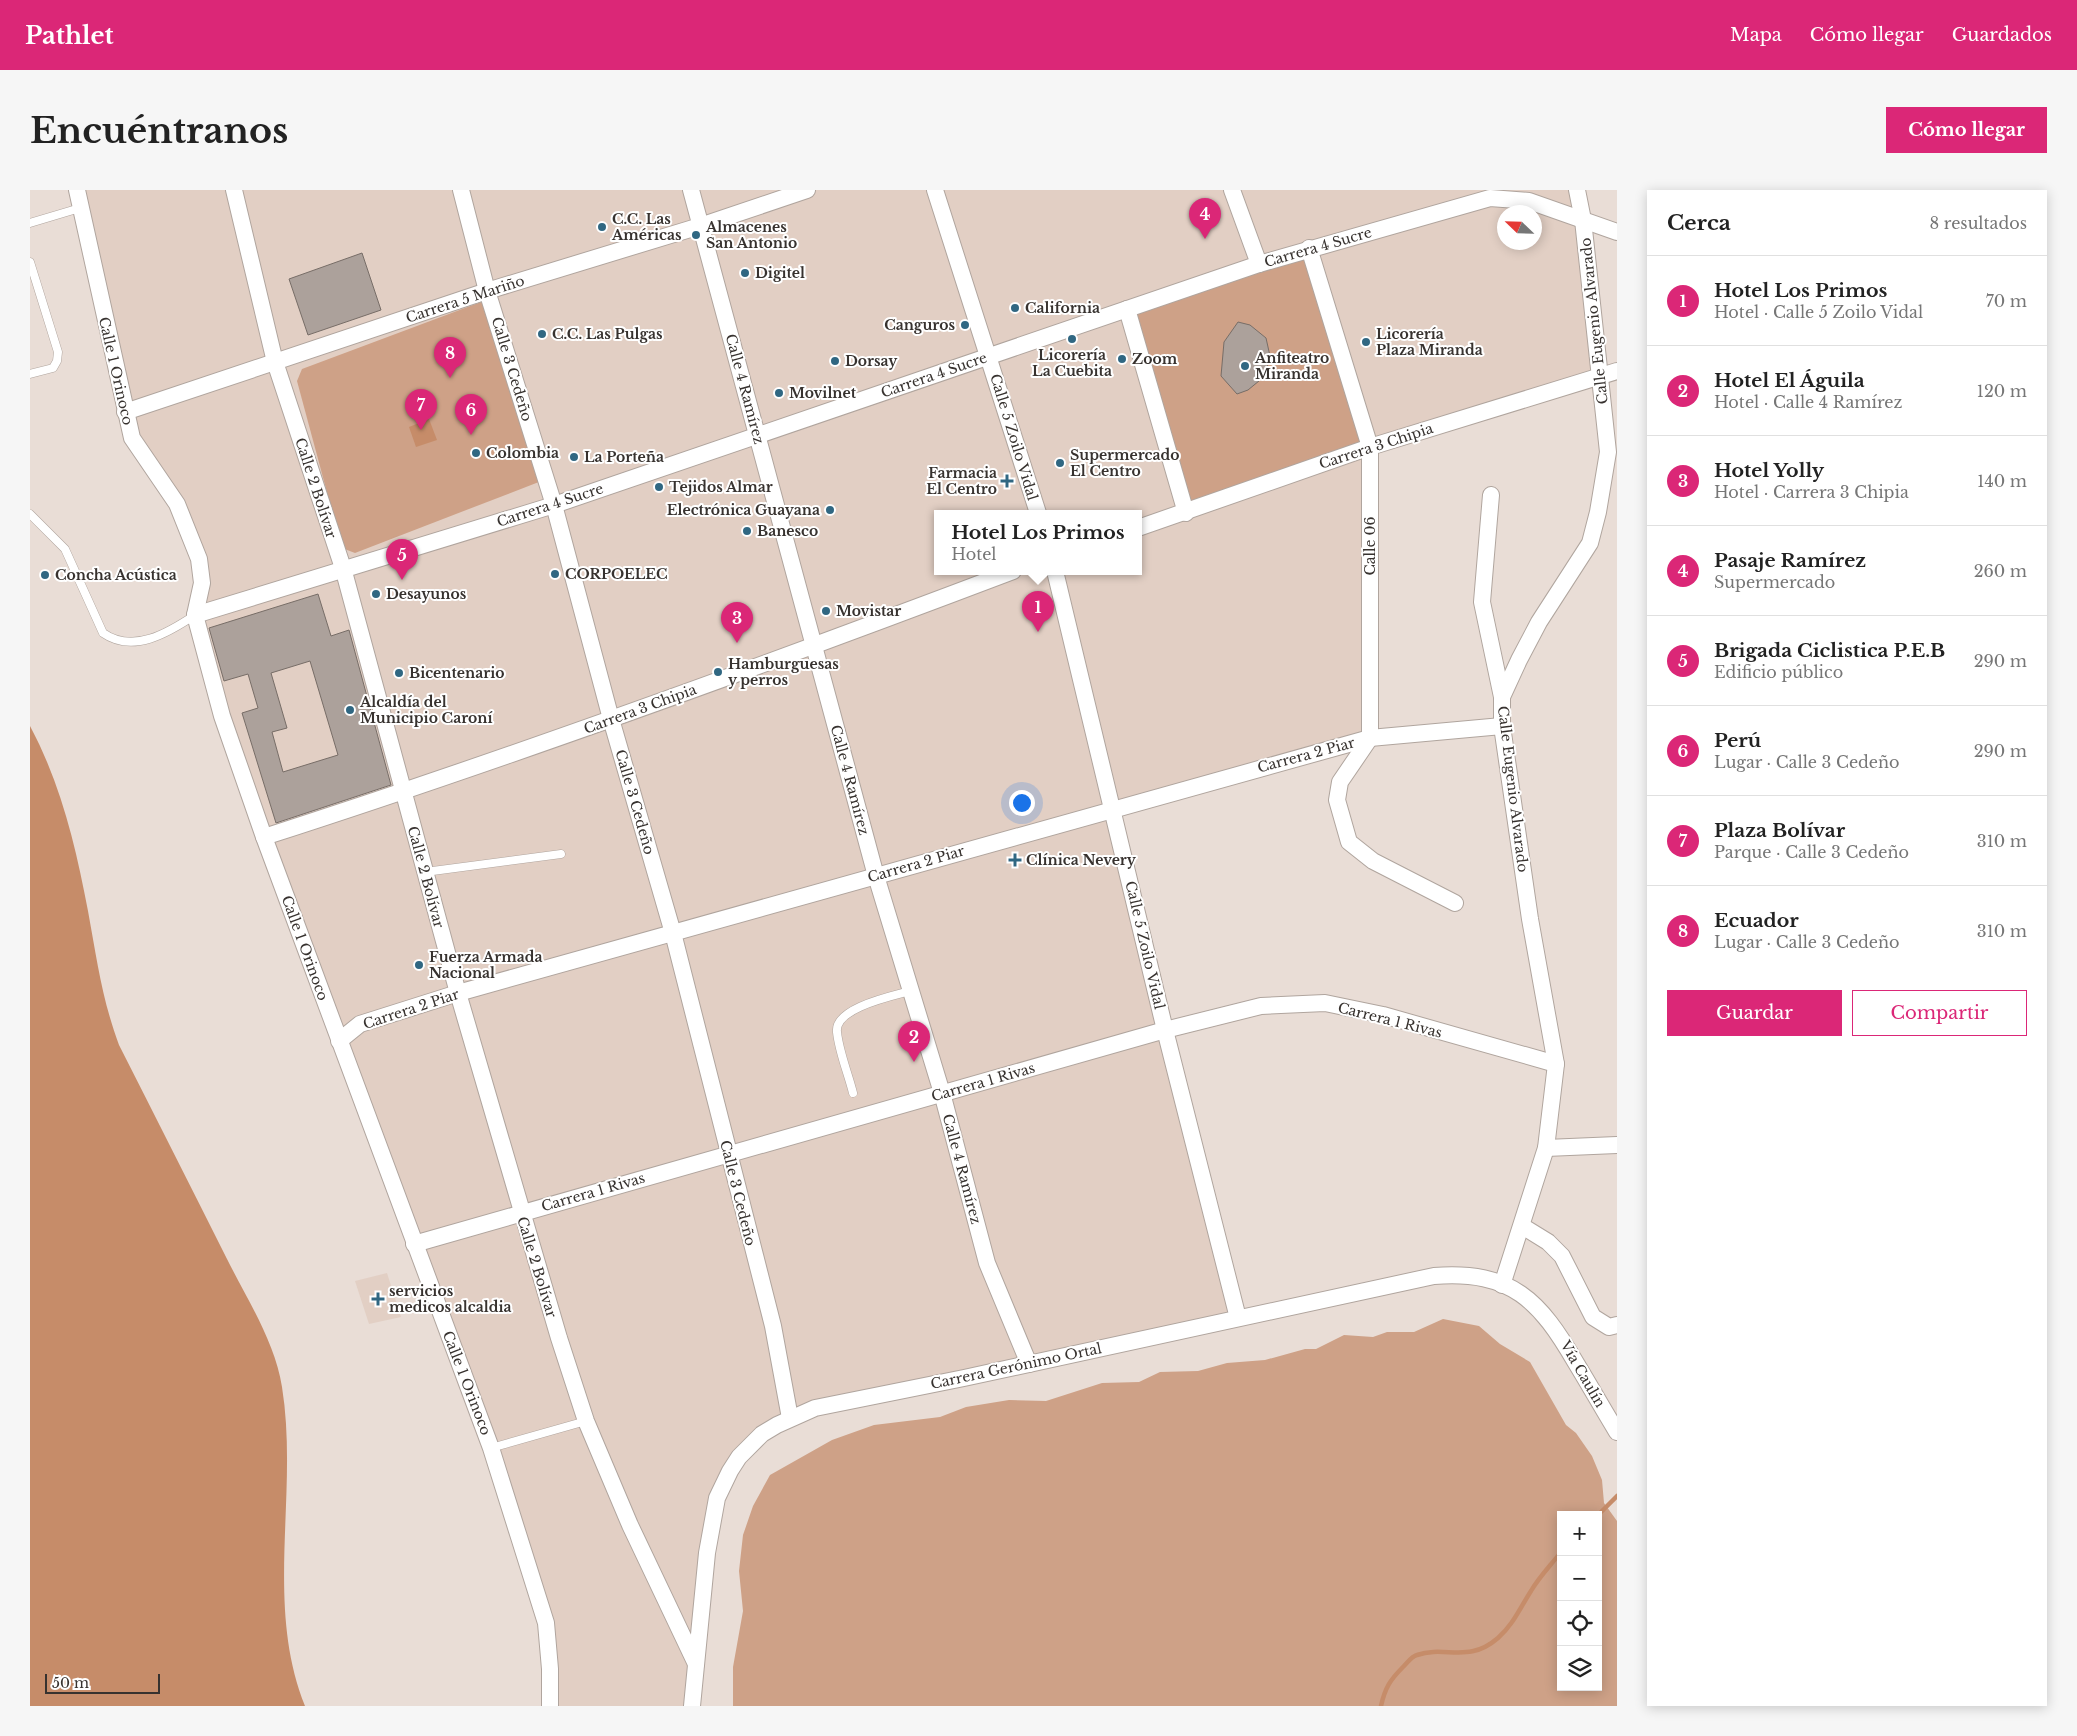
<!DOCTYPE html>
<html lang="es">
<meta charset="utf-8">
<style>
body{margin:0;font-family:"Libre Baskerville",serif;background:#f6f6f6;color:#222}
.controls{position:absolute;right:15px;bottom:15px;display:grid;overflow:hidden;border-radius:0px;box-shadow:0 2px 12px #0003}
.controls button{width:45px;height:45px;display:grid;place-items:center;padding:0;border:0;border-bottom:1px solid #e0e0e0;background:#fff;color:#222;font:25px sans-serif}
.compass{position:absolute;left:1467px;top:15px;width:45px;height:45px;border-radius:50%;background:#fff;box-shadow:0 2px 12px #0003;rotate:293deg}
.scale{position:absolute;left:15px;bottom:12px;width:115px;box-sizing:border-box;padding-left:5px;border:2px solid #37322f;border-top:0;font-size:14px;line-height:18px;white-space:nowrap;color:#37322f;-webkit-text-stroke:4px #fff;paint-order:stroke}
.you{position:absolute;left:991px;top:612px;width:18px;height:18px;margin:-12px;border:4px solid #fff;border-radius:50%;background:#1a73e8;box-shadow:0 0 0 8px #1a73e833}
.badge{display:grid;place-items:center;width:32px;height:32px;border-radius:50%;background:#db2777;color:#fff;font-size:16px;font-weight:700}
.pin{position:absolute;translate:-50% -41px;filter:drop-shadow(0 1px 2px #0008)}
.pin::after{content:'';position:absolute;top:26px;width:18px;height:15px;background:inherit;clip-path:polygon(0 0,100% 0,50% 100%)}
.popup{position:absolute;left:904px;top:320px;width:208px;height:65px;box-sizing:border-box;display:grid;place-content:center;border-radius:0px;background:#fff;filter:drop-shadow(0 1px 4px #0005);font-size:16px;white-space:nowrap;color:#767676}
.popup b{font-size:19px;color:#222}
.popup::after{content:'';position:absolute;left:50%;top:100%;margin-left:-10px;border:10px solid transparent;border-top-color:#fff}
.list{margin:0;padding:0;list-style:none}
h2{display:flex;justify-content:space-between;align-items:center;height:65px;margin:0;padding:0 20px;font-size:21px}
h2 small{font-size:16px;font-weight:400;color:#767676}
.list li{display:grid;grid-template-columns:32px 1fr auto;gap:15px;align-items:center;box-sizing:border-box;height:90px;padding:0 20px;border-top:1px solid #e0e0e0}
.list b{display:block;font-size:19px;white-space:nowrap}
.list p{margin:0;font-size:16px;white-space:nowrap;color:#767676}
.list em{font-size:16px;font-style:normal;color:#767676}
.actions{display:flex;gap:10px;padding:15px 20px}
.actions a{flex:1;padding:11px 0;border:1px solid #db2777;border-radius:0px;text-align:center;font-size:18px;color:#db2777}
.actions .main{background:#db2777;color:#fff}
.icon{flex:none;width:28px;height:28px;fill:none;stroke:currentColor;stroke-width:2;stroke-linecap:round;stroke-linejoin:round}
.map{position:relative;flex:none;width:1587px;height:1516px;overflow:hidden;border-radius:0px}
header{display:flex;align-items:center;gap:30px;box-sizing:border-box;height:70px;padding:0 25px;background:#db2777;color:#fff}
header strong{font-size:24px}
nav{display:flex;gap:28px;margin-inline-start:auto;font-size:18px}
.intro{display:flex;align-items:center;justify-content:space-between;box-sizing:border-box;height:120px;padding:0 30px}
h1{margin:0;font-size:35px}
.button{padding:12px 22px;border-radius:0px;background:#db2777;color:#fff;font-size:18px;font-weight:700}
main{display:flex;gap:30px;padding:0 30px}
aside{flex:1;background:#fff;border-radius:0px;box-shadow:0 2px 12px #0003}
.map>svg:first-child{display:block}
.built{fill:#e2cfc4;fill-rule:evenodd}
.green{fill:#cea187;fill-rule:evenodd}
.water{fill:#c68c69}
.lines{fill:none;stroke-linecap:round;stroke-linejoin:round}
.stream{stroke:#c68c69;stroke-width:4.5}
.building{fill:#aca19b;stroke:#776d67;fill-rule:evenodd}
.lane-casing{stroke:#b0a59e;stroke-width:9}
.street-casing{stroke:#b0a59e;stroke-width:18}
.lane{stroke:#fff;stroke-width:8}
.street{stroke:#fff;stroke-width:16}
.poi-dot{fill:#306782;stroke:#fff;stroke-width:2}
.labels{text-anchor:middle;stroke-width:4;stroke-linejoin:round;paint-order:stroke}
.poi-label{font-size:14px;font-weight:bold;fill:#37322f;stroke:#fff;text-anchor:start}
.street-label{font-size:14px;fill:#37322f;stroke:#fff}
</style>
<header>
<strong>Pathlet</strong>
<nav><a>Mapa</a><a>Cómo llegar</a><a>Guardados</a></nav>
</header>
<div class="intro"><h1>Encuéntranos</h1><a class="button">Cómo llegar</a></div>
<main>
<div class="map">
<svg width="1587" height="1516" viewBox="0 0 1587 1516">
<rect width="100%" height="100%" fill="#e9ddd6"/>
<!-- built -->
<g class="built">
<path d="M48,0H1547L1570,185L1340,257V548L1083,619L1209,1128L747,1235L692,1295L662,1516H520L516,1433L165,425L172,393L159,345L102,248ZM1474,22H1504V52H1474ZM908,323H1108V381H908Z"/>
<path d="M357,1083L371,1127L339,1134L325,1091Z"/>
</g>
<!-- green -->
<g class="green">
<path d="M1276,65L1333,253L1160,316L1104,122Z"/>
<path d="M467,106L514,290L325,363L312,358L267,191L272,179Z"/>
<path d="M1413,1129L1449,1136L1470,1154L1500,1172L1536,1235L1546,1243L1562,1266L1572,1290L1574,1313L1587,1331V1516H703V1477L713,1421L709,1381L713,1345L723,1316L740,1285L802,1250L844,1235L910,1227L936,1217L979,1210L1016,1211L1072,1193L1109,1192L1130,1182L1168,1181L1197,1173L1235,1170L1275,1159H1286L1314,1145L1343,1147L1357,1142H1384ZM1531,1325H1568V1497H1531Z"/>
</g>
<!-- water -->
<g class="water">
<path d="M399,229L407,250L386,257L379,237Z"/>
<path d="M0,536C31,594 46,657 58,721C67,770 72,809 89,855C125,926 161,997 197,1069C217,1109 245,1152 252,1197C269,1303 234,1414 275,1516H0Z"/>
</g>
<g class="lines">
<!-- stream -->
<g class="stream">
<path d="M1568,1325L1587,1306"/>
<path d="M1351,1516C1355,1498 1360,1490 1373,1477C1377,1473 1382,1466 1387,1465C1416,1455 1438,1474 1468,1448C1483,1435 1490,1418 1501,1401C1509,1387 1521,1375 1531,1362"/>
</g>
</g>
<!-- building -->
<g class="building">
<path d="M332,63L351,120L278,145L259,89Z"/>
<path d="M1208,132L1220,135L1236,148L1240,166L1235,186L1218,200L1207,204L1191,186L1194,152Z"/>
<path d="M288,404L301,446L319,440L361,595L246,633L212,523L228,518L218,484L194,491L179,438ZM280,471L308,565L253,582L242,542L257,538L241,483Z"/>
</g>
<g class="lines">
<!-- lane casing -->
<g class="lane-casing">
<g id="lane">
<path d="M0,33L50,18"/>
<path d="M0,72L28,162L27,171L23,178L0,184"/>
<path d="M0,324L35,359L73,443C103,464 138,443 165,425"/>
<path d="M395,682L531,664"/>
<path d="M823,903C818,883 809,862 807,842C804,818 862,806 880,801"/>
<path d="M461,1258L556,1231"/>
</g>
</g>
<!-- street casing -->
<g class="street-casing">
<g id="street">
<path d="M47,0L102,248L147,314L169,369L172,393L165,425L192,526L234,647L461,1258L516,1433L520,1479V1516"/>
<path d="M204,0L245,172L313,378L428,803L529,1148L556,1231L600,1335L666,1474"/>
<path d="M431,0L457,101L524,315L581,529L643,743L743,1136L760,1228"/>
<path d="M661,0L846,686L912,903L957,1073L999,1174"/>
<path d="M905,0L1008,323"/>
<path d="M1202,0L1229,74"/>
<path d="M1279,58L1340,257V548L1310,592L1307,610L1319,652L1343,671L1425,713"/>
<path d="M1097,119L1156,323"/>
<path d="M95,222L457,101L670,36L777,0"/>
<path d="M1461,305L1452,412L1472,507"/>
<path d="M1108,338L1340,257L1587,181"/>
<path d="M1025,381L1135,840L1208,1128"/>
<path d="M165,425L524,315L1229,74L1460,8L1499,11L1587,42"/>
<path d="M234,647C486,566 735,475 983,381"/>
<path d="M309,851L330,834L428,803L1340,548L1472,536"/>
<path d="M1516,958L1587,955"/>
<path d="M1492,1036L1518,1052L1532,1066L1563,1127L1579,1137L1587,1135"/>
<path d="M384,1054L1135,840L1231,816L1295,813L1353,825L1526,874"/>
<path d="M1472,1095L1516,958L1526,874L1500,729L1472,536V507L1489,470L1509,432L1560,353L1568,322L1578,262L1553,30L1547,0"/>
<path d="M662,1516L677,1363L687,1308L700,1281L709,1267L732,1244L747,1235L785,1218L934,1188L1404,1086C1482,1080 1510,1111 1546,1173C1560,1196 1573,1219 1587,1242"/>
</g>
</g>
<!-- lane -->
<use href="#lane" class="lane"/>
<!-- street -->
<use href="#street" class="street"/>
</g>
<!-- markers -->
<g class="poi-dot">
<circle cx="572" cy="37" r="5"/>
<circle cx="666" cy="45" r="5"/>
<circle cx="715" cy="83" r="5"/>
<circle cx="985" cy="118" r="5"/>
<circle cx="935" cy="135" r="5"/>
<circle cx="512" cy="144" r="5"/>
<circle cx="1042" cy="149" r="5"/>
<circle cx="1336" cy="152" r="5"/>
<circle cx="1092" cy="169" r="5"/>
<circle cx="805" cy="171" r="5"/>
<circle cx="1215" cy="176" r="5"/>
<circle cx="749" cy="203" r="5"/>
<circle cx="446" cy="263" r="5"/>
<circle cx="544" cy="267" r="5"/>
<circle cx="1030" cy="273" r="5"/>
<path d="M974.5 283.5h5v5h5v5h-5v5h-5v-5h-5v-5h5z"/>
<circle cx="629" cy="297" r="5"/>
<circle cx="800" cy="320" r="5"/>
<circle cx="717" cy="341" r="5"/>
<circle cx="525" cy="384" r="5"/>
<circle cx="15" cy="385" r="5"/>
<circle cx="346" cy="404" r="5"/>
<circle cx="796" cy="421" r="5"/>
<circle cx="688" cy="482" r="5"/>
<circle cx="369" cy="483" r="5"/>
<circle cx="320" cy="520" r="5"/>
<path d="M982.5 662.5h5v5h5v5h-5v5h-5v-5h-5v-5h5z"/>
<circle cx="389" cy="775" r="5"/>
<path d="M345.5 1101.5h5v5h5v5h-5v5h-5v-5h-5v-5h5z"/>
</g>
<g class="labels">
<!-- poi labels -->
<g class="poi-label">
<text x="582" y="34">C.C. Las<tspan x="582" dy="16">Américas</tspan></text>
<text x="676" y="42">Almacenes<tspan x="676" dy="16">San Antonio</tspan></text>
<text x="725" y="88">Digitel</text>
<text x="995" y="123">California</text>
<text x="925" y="140" text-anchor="end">Canguros</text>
<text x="522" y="149">C.C. Las Pulgas</text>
<text x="1346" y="149">Licorería<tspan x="1346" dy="16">Plaza Miranda</tspan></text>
<text x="1042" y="170" text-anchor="middle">Licorería<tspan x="1042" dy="16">La Cuebita</tspan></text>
<text x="1225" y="173">Anfiteatro<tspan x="1225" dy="16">Miranda</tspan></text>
<text x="1102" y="174">Zoom</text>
<text x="815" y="176">Dorsay</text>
<text x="759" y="208">Movilnet</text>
<text x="456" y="268">Colombia</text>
<text x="1040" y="270">Supermercado<tspan x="1040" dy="16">El Centro</tspan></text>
<text x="554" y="272">La Porteña</text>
<text x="967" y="288" text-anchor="end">Farmacia<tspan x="967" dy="16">El Centro</tspan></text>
<text x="639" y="302">Tejidos Almar</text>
<text x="790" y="325" text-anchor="end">Electrónica Guayana</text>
<text x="727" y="346">Banesco</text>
<text x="535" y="389">CORPOELEC</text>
<text x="25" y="390">Concha Acústica</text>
<text x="356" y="409">Desayunos</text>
<text x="806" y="426">Movistar</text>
<text x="698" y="479">Hamburguesas<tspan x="698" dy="16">y perros</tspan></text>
<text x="379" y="488">Bicentenario</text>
<text x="330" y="517">Alcaldía del<tspan x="330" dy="16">Municipio Caroní</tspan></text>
<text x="996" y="675">Clínica Nevery</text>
<text x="399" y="772">Fuerza Armada<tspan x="399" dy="16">Nacional</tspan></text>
<text x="359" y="1106">servicios<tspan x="359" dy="16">medicos alcaldia</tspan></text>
</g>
<!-- street labels -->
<g class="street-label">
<text transform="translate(1288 57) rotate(-16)" y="5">Carrera 4 Sucre</text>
<text transform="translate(435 109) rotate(-18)" y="5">Carrera 5 Mariño</text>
<text transform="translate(1564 131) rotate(-96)" y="5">Calle Eugenio Alvarado</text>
<text transform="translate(482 179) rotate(73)" y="5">Calle 3 Cedeño</text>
<text transform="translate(86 181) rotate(77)" y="5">Calle 1 Orinoco</text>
<text transform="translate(904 185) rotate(-19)" y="5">Carrera 4 Sucre</text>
<text transform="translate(715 199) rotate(75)" y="5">Calle 4 Ramírez</text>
<text transform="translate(984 247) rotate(73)" y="5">Calle 5 Zoilo Vidal</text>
<text transform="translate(1346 256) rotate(-18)" y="5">Carrera 3 Chipia</text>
<text transform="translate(286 298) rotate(72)" y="5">Calle 2 Bolívar</text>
<text transform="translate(520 315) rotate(-18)" y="5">Carrera 4 Sucre</text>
<text transform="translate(1340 356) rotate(-90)" y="5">Calle 06</text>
<text transform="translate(610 519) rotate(-20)" y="5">Carrera 3 Chipia</text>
<text transform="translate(1276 565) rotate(-15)" y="5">Carrera 2 Piar</text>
<text transform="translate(820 590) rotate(75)" y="5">Calle 4 Ramírez</text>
<text transform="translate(1483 599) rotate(83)" y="5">Calle Eugenio Alvarado</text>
<text transform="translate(605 612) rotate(74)" y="5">Calle 3 Cedeño</text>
<text transform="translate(886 674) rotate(-16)" y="5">Carrera 2 Piar</text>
<text transform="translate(396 687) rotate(75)" y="5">Calle 2 Bolívar</text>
<text transform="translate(1115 755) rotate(77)" y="5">Calle 5 Zoilo Vidal</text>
<text transform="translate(275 758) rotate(70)" y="5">Calle 1 Orinoco</text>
<text transform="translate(381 819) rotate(-18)" y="5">Carrera 2 Piar</text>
<text transform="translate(1360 830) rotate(14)" y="5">Carrera 1 Rivas</text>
<text transform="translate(953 892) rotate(-16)" y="5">Carrera 1 Rivas</text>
<text transform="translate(932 979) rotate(75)" y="5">Calle 4 Ramírez</text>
<text transform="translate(563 1002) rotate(-16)" y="5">Carrera 1 Rivas</text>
<text transform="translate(708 1003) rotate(76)" y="5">Calle 3 Cedeño</text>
<text transform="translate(507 1077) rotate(73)" y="5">Calle 2 Bolívar</text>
<text transform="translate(986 1176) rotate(-12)" y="5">Carrera Gerónimo Ortal</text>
<text transform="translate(1553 1184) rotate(60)" y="5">Vía Caulín</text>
<text transform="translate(437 1193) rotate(69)" y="5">Calle 1 Orinoco</text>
</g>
</g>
</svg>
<div class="controls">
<button>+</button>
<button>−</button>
<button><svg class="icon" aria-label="locate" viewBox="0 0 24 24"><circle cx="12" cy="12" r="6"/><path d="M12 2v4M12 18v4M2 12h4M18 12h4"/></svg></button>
<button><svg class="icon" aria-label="layers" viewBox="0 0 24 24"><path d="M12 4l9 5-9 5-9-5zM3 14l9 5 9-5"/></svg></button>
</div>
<svg class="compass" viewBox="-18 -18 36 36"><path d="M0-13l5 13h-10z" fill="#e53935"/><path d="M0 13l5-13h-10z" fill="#767676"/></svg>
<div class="scale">50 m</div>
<div class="you"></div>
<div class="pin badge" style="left:1008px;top:442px">1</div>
<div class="popup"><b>Hotel Los Primos</b>Hotel</div>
<div class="pin badge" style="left:884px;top:872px">2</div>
<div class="pin badge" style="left:707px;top:453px">3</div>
<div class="pin badge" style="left:1175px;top:49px">4</div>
<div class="pin badge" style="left:372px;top:390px">5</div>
<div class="pin badge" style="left:441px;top:245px">6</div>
<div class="pin badge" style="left:391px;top:240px">7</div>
<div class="pin badge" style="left:420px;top:188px">8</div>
</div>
<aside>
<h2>Cerca<small>8 resultados</small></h2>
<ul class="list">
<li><span class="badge">1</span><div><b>Hotel Los Primos</b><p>Hotel · Calle 5 Zoilo Vidal</p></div><em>70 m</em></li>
<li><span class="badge">2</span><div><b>Hotel El Águila</b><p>Hotel · Calle 4 Ramírez</p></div><em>120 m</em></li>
<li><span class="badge">3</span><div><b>Hotel Yolly</b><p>Hotel · Carrera 3 Chipia</p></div><em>140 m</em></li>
<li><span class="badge">4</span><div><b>Pasaje Ramírez</b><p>Supermercado</p></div><em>260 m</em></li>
<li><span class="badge">5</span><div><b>Brigada Ciclistica P.E.B</b><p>Edificio público</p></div><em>290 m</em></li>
<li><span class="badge">6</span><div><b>Perú</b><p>Lugar · Calle 3 Cedeño</p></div><em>290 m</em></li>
<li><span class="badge">7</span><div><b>Plaza Bolívar</b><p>Parque · Calle 3 Cedeño</p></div><em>310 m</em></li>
<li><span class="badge">8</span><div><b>Ecuador</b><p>Lugar · Calle 3 Cedeño</p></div><em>310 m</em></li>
</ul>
<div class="actions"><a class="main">Guardar</a><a>Compartir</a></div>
</aside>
</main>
